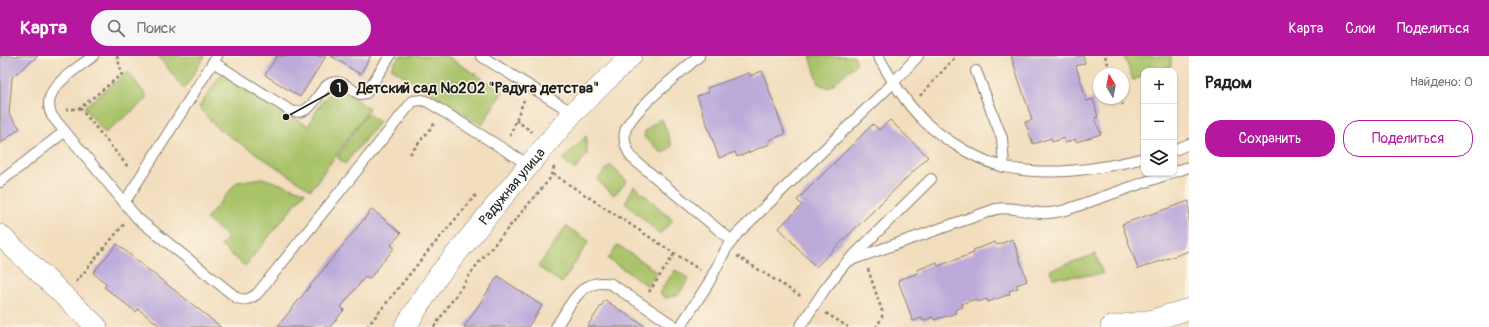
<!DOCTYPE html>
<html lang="ru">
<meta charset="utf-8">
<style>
body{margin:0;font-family:Pangolin,sans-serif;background:#f6f6f6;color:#202124}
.controls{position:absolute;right:12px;top:12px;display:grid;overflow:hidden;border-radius:8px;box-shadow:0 1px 3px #0004}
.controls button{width:36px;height:36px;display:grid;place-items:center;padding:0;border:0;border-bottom:1px solid #e0e0e0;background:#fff;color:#202124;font:20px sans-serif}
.compass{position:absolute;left:1093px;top:12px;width:36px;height:36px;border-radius:50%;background:#fff;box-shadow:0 1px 3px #0004;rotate:350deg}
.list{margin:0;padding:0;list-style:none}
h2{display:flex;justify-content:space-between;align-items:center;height:52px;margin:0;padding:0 16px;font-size:17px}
h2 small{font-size:13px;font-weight:400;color:#757577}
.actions{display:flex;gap:8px;padding:12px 16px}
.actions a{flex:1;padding:9px 0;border:1px solid #b5179e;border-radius:16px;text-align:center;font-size:14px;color:#b5179e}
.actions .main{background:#b5179e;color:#fff}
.icon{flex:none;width:22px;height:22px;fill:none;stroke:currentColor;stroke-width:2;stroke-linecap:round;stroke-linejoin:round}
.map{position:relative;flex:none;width:1189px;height:271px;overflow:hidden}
header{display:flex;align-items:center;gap:24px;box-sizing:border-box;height:56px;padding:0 20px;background:#b5179e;color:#fff}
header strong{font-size:19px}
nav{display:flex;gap:22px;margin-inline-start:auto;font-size:14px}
.search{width:280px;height:36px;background:#f6f6f6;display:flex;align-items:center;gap:10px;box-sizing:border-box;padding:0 14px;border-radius:22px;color:#757577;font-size:15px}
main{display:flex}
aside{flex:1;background:#fff}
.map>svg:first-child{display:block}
.green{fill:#a9c369;stroke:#627042}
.building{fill:#bbaada}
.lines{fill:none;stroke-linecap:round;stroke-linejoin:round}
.lane-casing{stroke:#877c6c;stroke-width:12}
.street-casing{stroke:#877c6c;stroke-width:22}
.path{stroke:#877c6c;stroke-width:2.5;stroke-dasharray:3 3;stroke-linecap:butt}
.lane{stroke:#fff;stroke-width:10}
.street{stroke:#fff;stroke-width:21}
.labels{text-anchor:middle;stroke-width:3;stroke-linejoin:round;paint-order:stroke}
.street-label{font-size:14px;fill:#1c1c1c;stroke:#fcf5e5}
.leader{fill:none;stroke:#1c1c1c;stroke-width:1.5}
.callout-dot{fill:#1c1c1c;stroke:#fcf5e5;stroke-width:1.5}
.mark-label{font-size:12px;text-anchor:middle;font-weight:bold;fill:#fff}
.callout-label{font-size:15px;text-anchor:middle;font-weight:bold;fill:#1c1c1c;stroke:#fcf5e5;stroke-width:3;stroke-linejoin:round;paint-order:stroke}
</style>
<header>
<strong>Карта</strong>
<div class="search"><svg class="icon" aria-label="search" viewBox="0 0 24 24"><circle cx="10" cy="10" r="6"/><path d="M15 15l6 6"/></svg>Поиск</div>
<nav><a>Карта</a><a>Слои</a><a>Поделиться</a></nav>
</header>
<main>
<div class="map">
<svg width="1189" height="271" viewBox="0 0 1189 271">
<rect width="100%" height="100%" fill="#fcf5e5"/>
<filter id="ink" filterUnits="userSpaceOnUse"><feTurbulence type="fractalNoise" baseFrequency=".025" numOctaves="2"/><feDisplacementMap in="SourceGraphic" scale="8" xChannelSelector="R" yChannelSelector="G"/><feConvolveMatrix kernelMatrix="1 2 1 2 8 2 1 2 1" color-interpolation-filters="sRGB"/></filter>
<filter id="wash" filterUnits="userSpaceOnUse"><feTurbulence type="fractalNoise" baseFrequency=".012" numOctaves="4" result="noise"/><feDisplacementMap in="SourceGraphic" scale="16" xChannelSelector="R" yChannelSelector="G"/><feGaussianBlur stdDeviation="0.9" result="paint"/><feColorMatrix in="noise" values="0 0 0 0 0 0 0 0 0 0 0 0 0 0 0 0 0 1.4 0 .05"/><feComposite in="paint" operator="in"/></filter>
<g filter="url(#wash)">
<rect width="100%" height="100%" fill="#f2ddbd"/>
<!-- green -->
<g class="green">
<path d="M158,0H205L184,33Z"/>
<path d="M399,0H446L503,35L482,69L391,12Z"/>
<path d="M810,0H854L857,7L829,32L819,28Z"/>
<path d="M1124,0H1171V10L1157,15H1144V20L1133,24Z"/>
<path d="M128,16L148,42L105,77L84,51Z"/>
<path d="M220,20H228L308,70C315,60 327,28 343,35C352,39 361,48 369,53L311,134L216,71L199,51Z"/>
<path d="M367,57L379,66L345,108L337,101Z"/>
<path d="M660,63L663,65L672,90L665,96L662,97L644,81L645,75Z"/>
<path d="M586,80L587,98L575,114L563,103Z"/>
<path d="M610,109L627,125L614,139L597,124Z"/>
<path d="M262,122L305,136L245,210L221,190L228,181L206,163L237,126Z"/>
<path d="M634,130L673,164L660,178L625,147Z"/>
<path d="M566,170L589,185L562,227L538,211Z"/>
<path d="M618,189L657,216L648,230L608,203Z"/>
<path d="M1096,198L1103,218L1053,222L1050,214Z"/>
<path d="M675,214L689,223L678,239L666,242L659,237Z"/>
</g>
<g id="blocks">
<!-- building -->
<g class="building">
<path d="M0,0H38L12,21L9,58L20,72L0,88Z"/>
<path d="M277,0H326L300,41L265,19Z"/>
<path d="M331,0H371L360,18Z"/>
<path d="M1011,0H1083L1085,7L1076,10L1087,45L1093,43L1098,61L1095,62L1101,78L1076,86L1075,83L1065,87L1064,82L1052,86L1051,82L1033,88L1025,66L1032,64Z"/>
<path d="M762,15L785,78L769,84L770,88L737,101L735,96L719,102L697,40L709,36L707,32L749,17L750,20Z"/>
<path d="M890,64L928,101L816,211L779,172L802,149L797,144L873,68L879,74Z"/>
<path d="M1189,145V195L1138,213L1122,168Z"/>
<path d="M372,153L401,177L391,189L394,192L369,223L365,221L341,251L344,254L330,271H277Z"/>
<path d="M1013,183L1027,225L1016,229L1018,232L1009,235L1010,238L988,246L987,243L977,246L976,243L969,245L962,248L963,251L955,254L956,257L934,264L933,261L923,265L922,262L913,265L898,224L918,217L917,214L937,206L938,210L974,197L973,194L995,186L997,189Z"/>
<path d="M117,188L145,211L221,271H162L138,253L136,256L104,231L107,228L93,217Z"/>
<path d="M498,220L542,250L528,271H464Z"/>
<path d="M605,244L646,271H587Z"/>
</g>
</g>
</g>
<g filter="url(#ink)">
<use href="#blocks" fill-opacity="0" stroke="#877c6c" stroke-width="1"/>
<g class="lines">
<!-- lane casing -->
<g class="lane-casing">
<g id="lane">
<path d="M93,0C76,14 38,33 52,60L138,163L237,242C245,245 250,243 257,238L413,45L422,44L428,46L529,109"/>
<path d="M481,0L573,57"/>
<path d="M699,0C683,15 628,57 625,76C623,86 627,94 632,102L732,185"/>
<path d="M878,0C891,23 906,48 926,67C945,84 980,106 1005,111C1049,121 1101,113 1144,102"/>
<path d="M213,6L291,55C319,62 317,20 341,27C348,29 353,36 360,38L366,37L390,0"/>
<path d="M976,15L1002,82L1004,111"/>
<path d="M1174,94L1189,88"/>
<path d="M1174,116L1189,111"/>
<path d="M0,126L64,76"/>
<path d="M124,147L217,0"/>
<path d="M848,205L996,153C1014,150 1024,156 1041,157C1050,158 1058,156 1066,154L1171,117"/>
<path d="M556,271C571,249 580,221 611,228L676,271"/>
<path d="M680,271L708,228L726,193L737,178L893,27L918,0"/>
<path d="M800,271L825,233L843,210L931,123"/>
</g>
</g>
<!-- street casing -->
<g class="street-casing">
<g id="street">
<path d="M0,179L97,271"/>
<path id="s1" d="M405,271L438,220L529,109L573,57L631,0"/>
<path d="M1111,271L1153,264L1189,253"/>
</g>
</g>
<!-- path -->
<g class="path">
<path d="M1105,0L1112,18"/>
<path d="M920,40L956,0"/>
<path d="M1120,42L1123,49"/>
<path d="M80,52L129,112"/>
<path d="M66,54L80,52L122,18L117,0"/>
<path d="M516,64L532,76"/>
<path d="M510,80L524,44"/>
<path d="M410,98L435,67"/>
<path d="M553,118L700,214"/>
<path d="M737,200L802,241"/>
<path d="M868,213L882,255V262L876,271"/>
<path d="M76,226L124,168"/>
<path d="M649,236L675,197"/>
<path d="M826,257L848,271"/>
<path d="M367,271L430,193L476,139"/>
<path d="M434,271L476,210L549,124L555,109"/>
</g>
<!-- lane -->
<use href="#lane" class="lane"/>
<!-- street -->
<use href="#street" class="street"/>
</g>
</g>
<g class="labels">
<!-- street labels -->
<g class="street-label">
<text dy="5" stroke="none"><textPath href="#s1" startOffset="177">Радужная улица</textPath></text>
</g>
</g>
<!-- callouts -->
<path class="leader" d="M286 61L339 32"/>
<g class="callout-dot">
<circle cx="286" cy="61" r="4"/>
<circle cx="339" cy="32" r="10"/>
</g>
<g class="mark-label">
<text x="339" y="36">1</text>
</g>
<g class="callout-label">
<text x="478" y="37">Детский сад №202 "Радуга детства"</text>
</g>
</svg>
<div class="controls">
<button>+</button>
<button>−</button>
<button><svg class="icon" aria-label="layers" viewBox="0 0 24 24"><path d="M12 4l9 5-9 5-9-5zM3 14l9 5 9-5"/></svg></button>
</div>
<svg class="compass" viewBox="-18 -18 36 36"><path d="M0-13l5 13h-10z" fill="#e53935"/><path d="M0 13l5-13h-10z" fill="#757577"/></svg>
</div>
<aside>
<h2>Рядом<small>Найдено: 0</small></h2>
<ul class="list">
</ul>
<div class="actions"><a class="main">Сохранить</a><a>Поделиться</a></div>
</aside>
</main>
